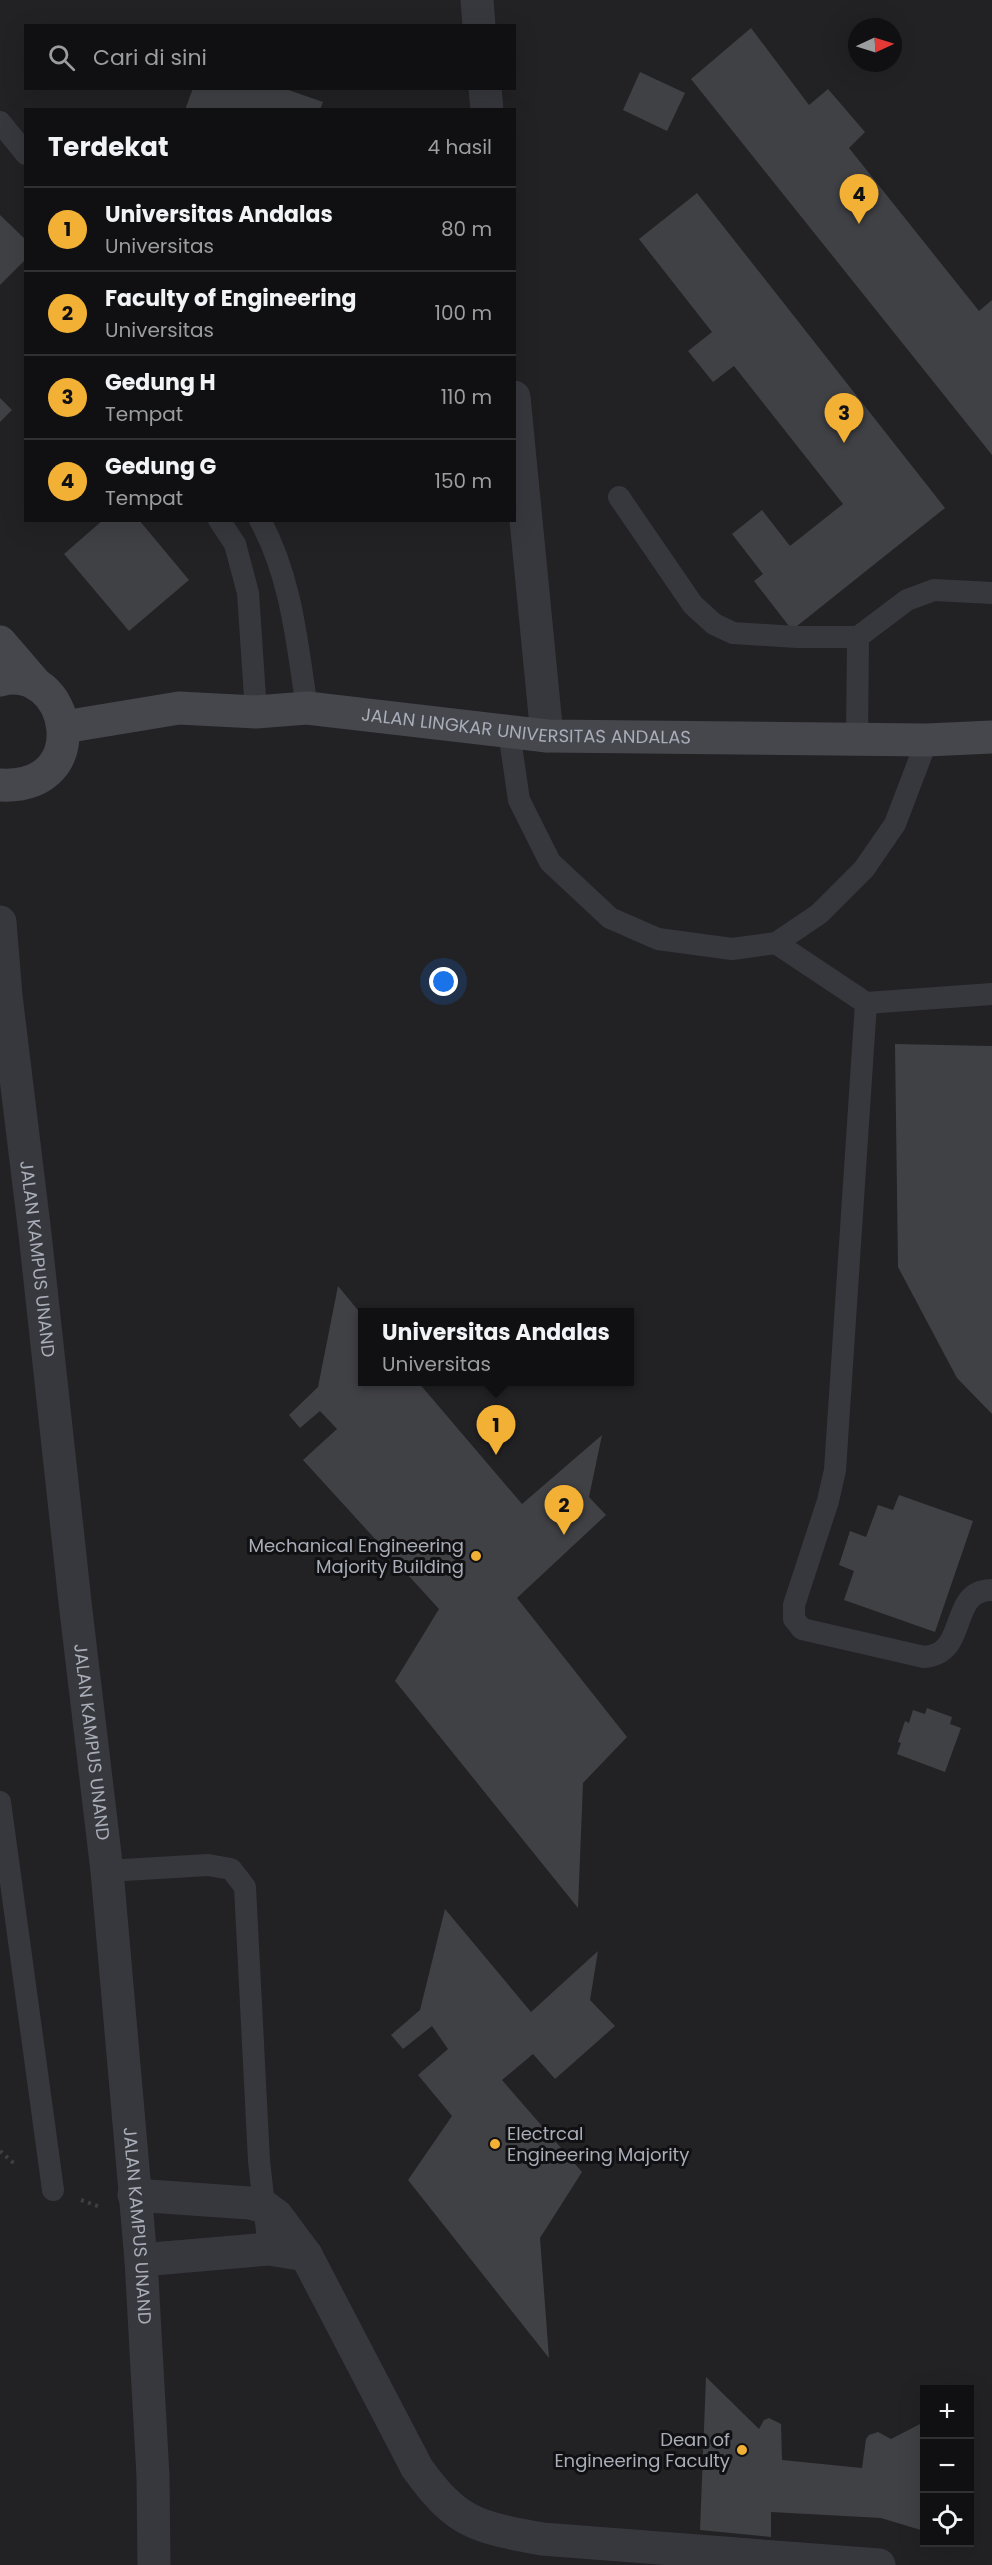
<!DOCTYPE html>
<html lang="id">
<meta charset="utf-8">
<style>
body{margin:0;font-family:Poppins,sans-serif;background:#1e1e20;color:#f1f3f6}
.controls{position:absolute;right:18px;bottom:18px;display:grid;overflow:hidden;border-radius:0px;box-shadow:0 6px 24px #0002}
.controls button{width:54px;height:54px;display:grid;place-items:center;padding:0;border:0;border-bottom:2px solid #303032;background:#101012;color:#f1f3f6;font:30px sans-serif}
.compass{position:absolute;left:848px;top:18px;width:54px;height:54px;border-radius:50%;background:#101012;box-shadow:0 6px 24px #0002;rotate:86deg}
.you{position:absolute;left:444px;top:982px;width:21px;height:21px;margin:-15px;border:4px solid #fff;border-radius:50%;background:#1a73e8;box-shadow:0 0 0 9px #1a73e833}
.badge{display:grid;place-items:center;width:39px;height:39px;border-radius:50%;background:#f2b134;color:#111;font-size:20px;font-weight:700}
.pin{position:absolute;translate:-50% -50px;filter:drop-shadow(0 2px 3px #0008)}
.pin::after{content:'';position:absolute;top:32px;width:21px;height:18px;background:inherit;clip-path:polygon(0 0,100% 0,50% 100%)}
.popup{position:absolute;left:358px;top:1308px;width:276px;height:78px;box-sizing:border-box;display:grid;place-content:center;border-radius:0px;background:#101012;filter:drop-shadow(0 2px 4px #0005);font-size:20px;white-space:nowrap;color:#9c9d9f}
.popup b{font-size:22px;color:#f1f3f6}
.popup::after{content:'';position:absolute;left:50%;top:100%;margin-left:-12px;border:12px solid transparent;border-top-color:#101012}
.list{margin:0;padding:0;list-style:none}
h2{display:flex;justify-content:space-between;align-items:center;height:78px;margin:0;padding:0 24px;font-size:26px}
h2 small{font-size:20px;font-weight:400;color:#9c9d9f}
.list li{display:grid;grid-template-columns:39px 1fr auto;gap:18px;align-items:center;box-sizing:border-box;height:84px;padding:0 24px;border-top:2px solid #303032}
.list b{display:block;font-size:22px;white-space:nowrap}
.list p{margin:0;font-size:20px;white-space:nowrap;color:#9c9d9f}
.list em{font-size:20px;font-style:normal;color:#9c9d9f}
.icon{flex:none;width:33px;height:33px;fill:none;stroke:currentColor;stroke-width:2;stroke-linecap:round;stroke-linejoin:round}
.map{position:relative;flex:none;width:992px;height:2565px;overflow:hidden}
.search{position:absolute;background:#101012;box-shadow:0 6px 24px #0002;left:24px;top:24px;width:492px;height:66px;display:flex;align-items:center;gap:15px;box-sizing:border-box;padding:0 21px;border-radius:0px;color:#9c9d9f;font-size:22px}
.panel{position:absolute;background:#101012;box-shadow:0 6px 24px #0002;left:24px;top:108px;width:492px;height:414px;border-radius:0px}
.map>svg:first-child{display:block}
.built{fill:#222225;fill-rule:evenodd}
.building{fill:#404145}
.lines{fill:none;stroke-linecap:round;stroke-linejoin:round}
.path{stroke:#3d3f44;stroke-width:4;stroke-dasharray:3 4.5;stroke-linecap:butt}
.lane{stroke:#37383d;stroke-width:22}
.street{stroke:#37383d;stroke-width:33}
.secondary{stroke:#45474d;stroke-width:33}
.poi-dot{fill:#f2b134;stroke:#111113;stroke-width:2}
.labels{text-anchor:middle;stroke-width:6;stroke-linejoin:round;paint-order:stroke}
.street-label{font-size:18px;fill:#a8adb8;stroke:#111113}
.poi-label{font-size:18px;fill:#a8adb8;stroke:#111113;text-anchor:end}
</style>
<div class="map">
<svg width="992" height="2565" viewBox="0 0 992 2565">
<rect width="100%" height="100%" fill="#161618"/>
<!-- built -->
<path class="built" d="M0,0H992V2565H0ZM26,26H514V88H26ZM857,27H893V63H857ZM26,110H514V520H26ZM362,1312H630V1382H362ZM924,2390H970V2542H924Z"/>
<!-- building -->
<g class="building">
<path d="M751,28L809,105L828,89L865,132L849,148L979,311L992,300V455L691,79Z"/>
<path d="M640,72L685,93L667,131L623,110Z"/>
<path d="M193,88H283L323,102L320,110H185Z"/>
<path d="M697,193L945,508L792,630L754,581L763,574L732,534L762,510L790,546L843,504L734,366L713,382L688,351L712,332L639,239Z"/>
<path d="M0,215L26,240V259L0,285Z"/>
<path d="M0,398L12,410L0,422Z"/>
<path d="M103,520H139L189,580L129,631L64,554Z"/>
<path d="M895,1044L992,1046V1414L957,1378L898,1267Z"/>
<path d="M338,1286L362,1315V1382H418L522,1504L602,1435L589,1497L606,1515L517,1598L627,1737L583,1783L578,1908L395,1681L439,1609L303,1460L337,1429L320,1411L300,1428L289,1415L318,1387Z"/>
<path d="M899,1495L973,1521L935,1632L844,1600L854,1571L839,1565L850,1531L866,1537L878,1505L893,1510Z"/>
<path d="M927,1708L952,1717L950,1724L961,1728L945,1772L897,1754L901,1743L898,1742L905,1721L909,1723L913,1710L925,1714Z"/>
<path d="M445,1909L531,2012L598,1951L590,2000L615,2026L555,2079L533,2054L502,2080L582,2172L540,2238L549,2358L408,2180L452,2116L418,2075L448,2049L432,2026L403,2049L391,2035L420,2010Z"/>
<path d="M706,2377L759,2429L764,2420L769,2418L781,2424L782,2460L862,2468L866,2439L869,2435L878,2432L891,2439L924,2422V2531L881,2518L771,2512V2537L700,2530Z"/>
</g>
<g class="lines">
<!-- path -->
<g class="path">
<path d="M0,2151L17,2166"/>
<path d="M81,2200L100,2207"/>
</g>
<!-- lane -->
<g class="lane">
<path d="M0,122L26,154"/>
<path d="M619,497L693,605L714,624L733,633L797,637H858"/>
<path d="M219,520L235,544L248,593L256,712"/>
<path d="M260,520C292,579 297,644 307,708"/>
<path d="M509,732L519,800L550,862L610,918L658,939L732,949L776,943L819,914L864,869L895,824L927,740"/>
<path d="M857,740L858,637L907,600L934,590L992,593"/>
<path d="M776,943L866,1003L992,994"/>
<path d="M866,1003L835,1470L828,1501L794,1605V1619L802,1629L924,1657C970,1654 947,1590 992,1590"/>
<path d="M0,1802L53,2190"/>
<path d="M107,1871L208,1865L231,1869L245,1887L259,2161L269,2249"/>
</g>
<!-- street -->
<g class="street">
<path d="M477,0L479,26"/>
<path d="M485,88L487,110"/>
<path d="M514,397L547,736"/>
<path id="s1" d="M0,922L6,996L35,1234L76,1611L107,1871L141,2260L153,2476L154,2565"/>
<path d="M134,2195L250,2203L265,2207L277,2216L306,2255L417,2468C457,2524 477,2527 542,2539L879,2565"/>
<path d="M141,2260L269,2249L306,2255"/>
</g>
<!-- secondary -->
<g class="secondary">
<path d="M0,642L37,685"/>
<path d="M0,680C69,661 98,790 0,785"/>
<path id="s2" d="M64,727L179,708L256,712L307,708L547,736L927,740L992,737"/>
</g>
</g>
<!-- markers -->
<g class="poi-dot">
<circle cx="476" cy="1556" r="6"/>
<circle cx="495" cy="2144" r="6"/>
<circle cx="742" cy="2450" r="6"/>
</g>
<g class="labels">
<!-- street labels -->
<g class="street-label">
<text dy="6" stroke="none"><textPath href="#s2" startOffset="465">JALAN LINGKAR UNIVERSITAS ANDALAS</textPath></text>
<text dy="6" stroke="none"><textPath href="#s1" startOffset="339">JALAN KAMPUS UNAND</textPath></text>
<text dy="6" stroke="none"><textPath href="#s1" startOffset="825">JALAN KAMPUS UNAND</textPath></text>
<text dy="6" stroke="none"><textPath href="#s1" startOffset="1311">JALAN KAMPUS UNAND</textPath></text>
</g>
<!-- poi labels -->
<g class="poi-label">
<text x="464" y="1552">Mechanical Engineering<tspan x="464" dy="21">Majority Building</tspan></text>
<text x="507" y="2140" text-anchor="start">Electrcal<tspan x="507" dy="21">Engineering Majority</tspan></text>
<text x="730" y="2446">Dean of<tspan x="730" dy="21">Engineering Faculty</tspan></text>
</g>
</g>
</svg>
<div class="controls">
<button>+</button>
<button>−</button>
<button><svg class="icon" aria-label="locate" viewBox="0 0 24 24"><circle cx="12" cy="12" r="6"/><path d="M12 2v4M12 18v4M2 12h4M18 12h4"/></svg></button>
</div>
<svg class="compass" viewBox="-18 -18 36 36"><path d="M0-13l5 13h-10z" fill="#e53935"/><path d="M0 13l5-13h-10z" fill="#9c9d9f"/></svg>
<div class="you"></div>
<div class="pin badge" style="left:496px;top:1455px">1</div>
<div class="popup"><b>Universitas Andalas</b>Universitas</div>
<div class="pin badge" style="left:564px;top:1535px">2</div>
<div class="pin badge" style="left:844px;top:443px">3</div>
<div class="pin badge" style="left:859px;top:224px">4</div>
<div class="search"><svg class="icon" aria-label="search" viewBox="0 0 24 24"><circle cx="10" cy="10" r="6"/><path d="M15 15l6 6"/></svg>Cari di sini</div>
<section class="panel">
<h2>Terdekat<small>4 hasil</small></h2>
<ul class="list">
<li><span class="badge">1</span><div><b>Universitas Andalas</b><p>Universitas</p></div><em>80 m</em></li>
<li><span class="badge">2</span><div><b>Faculty of Engineering</b><p>Universitas</p></div><em>100 m</em></li>
<li><span class="badge">3</span><div><b>Gedung H</b><p>Tempat</p></div><em>110 m</em></li>
<li><span class="badge">4</span><div><b>Gedung G</b><p>Tempat</p></div><em>150 m</em></li>
</ul>
</section>
</div>
